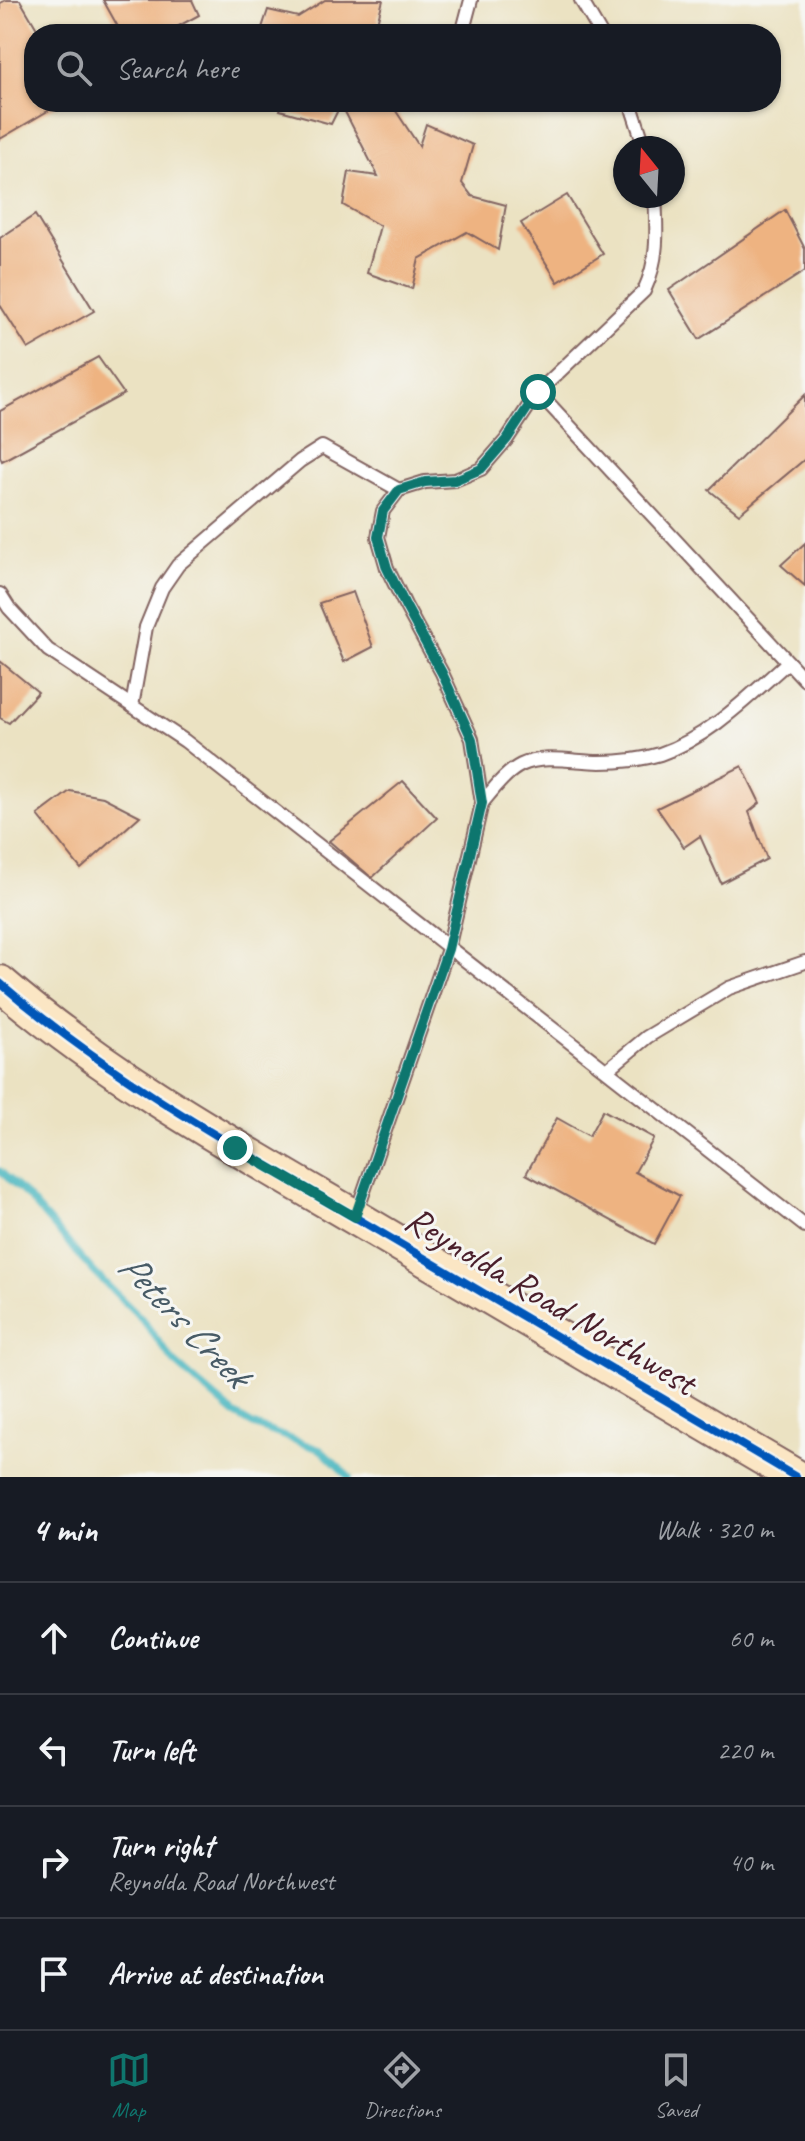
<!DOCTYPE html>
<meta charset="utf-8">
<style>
body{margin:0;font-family:Caveat,sans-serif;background:#242831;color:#f1f3f6}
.compass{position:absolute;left:613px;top:136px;width:72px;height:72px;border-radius:50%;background:#171b24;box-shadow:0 2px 6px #0004;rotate:342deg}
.stop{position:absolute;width:24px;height:24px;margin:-18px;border:6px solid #0f766e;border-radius:50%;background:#fff}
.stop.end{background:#0f766e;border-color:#fff;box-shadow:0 2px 8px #0008}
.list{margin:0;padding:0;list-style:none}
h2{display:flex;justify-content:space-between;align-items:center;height:104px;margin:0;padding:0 32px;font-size:34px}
h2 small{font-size:26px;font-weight:400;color:#9ea1a6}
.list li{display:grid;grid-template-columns:52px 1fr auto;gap:24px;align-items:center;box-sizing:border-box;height:112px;padding:0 32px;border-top:2px solid #363941}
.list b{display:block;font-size:30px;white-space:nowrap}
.list p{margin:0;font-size:26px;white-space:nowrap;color:#9ea1a6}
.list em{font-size:26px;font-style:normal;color:#9ea1a6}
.icon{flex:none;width:44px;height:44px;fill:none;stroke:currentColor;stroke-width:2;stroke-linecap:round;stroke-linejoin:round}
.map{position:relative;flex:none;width:805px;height:1477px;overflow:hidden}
.search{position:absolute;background:#171b24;box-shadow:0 2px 6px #0004;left:24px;right:24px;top:24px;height:88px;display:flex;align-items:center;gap:20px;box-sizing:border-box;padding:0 28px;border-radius:32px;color:#9ea1a6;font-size:30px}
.sheet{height:552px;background:#171b24}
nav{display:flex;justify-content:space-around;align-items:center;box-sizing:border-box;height:112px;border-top:2px solid #363941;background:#171b24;font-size:22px;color:#9ea1a6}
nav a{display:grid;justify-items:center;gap:4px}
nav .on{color:#0f766e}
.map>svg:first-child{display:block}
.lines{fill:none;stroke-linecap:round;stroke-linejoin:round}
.stream{stroke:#46b6bf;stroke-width:7}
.building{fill:#eeb381}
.lane-casing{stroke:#826360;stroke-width:16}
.secondary-casing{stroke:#826360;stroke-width:38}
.lane{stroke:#fff;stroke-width:12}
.secondary{stroke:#fbe6c4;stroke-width:34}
.cycleway-casing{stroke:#f6f6f2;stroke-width:13}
.cycleway{stroke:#0057b8;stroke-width:8}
.route{stroke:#0f766e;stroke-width:10}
.labels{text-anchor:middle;stroke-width:6;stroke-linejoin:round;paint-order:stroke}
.street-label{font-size:38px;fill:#4a1f2b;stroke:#f6f6f2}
.water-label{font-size:40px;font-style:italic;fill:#485b66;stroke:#f6f6f2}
</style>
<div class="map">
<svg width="805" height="1477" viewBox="0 0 805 1477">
<rect width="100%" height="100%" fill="#f6f6f2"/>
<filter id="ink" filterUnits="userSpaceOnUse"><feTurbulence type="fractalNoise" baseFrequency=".0125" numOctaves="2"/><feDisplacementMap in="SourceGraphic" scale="16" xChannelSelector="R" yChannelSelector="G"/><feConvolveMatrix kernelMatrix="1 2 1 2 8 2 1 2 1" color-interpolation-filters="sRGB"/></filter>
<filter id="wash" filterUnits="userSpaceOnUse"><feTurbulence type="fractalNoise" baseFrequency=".006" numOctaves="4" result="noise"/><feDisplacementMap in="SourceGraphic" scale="32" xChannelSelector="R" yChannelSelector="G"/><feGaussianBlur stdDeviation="1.8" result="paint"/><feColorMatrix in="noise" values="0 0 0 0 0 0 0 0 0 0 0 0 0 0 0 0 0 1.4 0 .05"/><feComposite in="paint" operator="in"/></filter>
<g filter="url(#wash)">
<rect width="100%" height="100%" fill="#ebe2c2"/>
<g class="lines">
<!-- stream -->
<path class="stream" d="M0,1171L27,1196L94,1272L142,1319L174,1362L234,1414L253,1425L321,1450L349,1477"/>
</g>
<g id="blocks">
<!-- building -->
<g class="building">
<path d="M6,0H20L40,34H34V102H63L0,139V3Z"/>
<path d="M103,0H192L199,15L164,34H122Z"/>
<path d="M325,0H383L378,19L385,34H260L268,10L298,17Z"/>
<path d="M283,102H390L419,146L426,124L473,145L462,183L472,196L506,205L498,250L467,232L419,259L412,289L367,273L380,226L343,205L349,172L378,176L341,104L331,124L280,110Z"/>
<path d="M567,195L603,254L558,282L521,223Z"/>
<path d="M785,210L805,249V271L699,339L669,290Z"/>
<path d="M35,215L94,311L28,349L0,305V238Z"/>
<path d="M98,357L124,394L2,461L0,456V411Z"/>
<path d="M805,395V459L739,514L709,490Z"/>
<path d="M805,543V586L781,565Z"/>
<path d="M353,592L373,647L344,662L319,603Z"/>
<path d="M0,661L38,692L9,723L0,718Z"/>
<path d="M742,766L760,803L749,812L767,859L721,883L700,836L684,847L657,808Z"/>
<path d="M403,781L437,818L372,878L329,841Z"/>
<path d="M70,791L103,797L140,816L81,869L38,815Z"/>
<path d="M603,1110L654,1138L635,1172L680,1196L654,1244L526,1174L557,1118L589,1136Z"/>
</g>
</g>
</g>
<g filter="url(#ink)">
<use href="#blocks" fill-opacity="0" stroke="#826360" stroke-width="2"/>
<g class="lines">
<!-- lane casing -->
<g class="lane-casing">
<g id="lane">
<path d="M581,0L601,34"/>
<path d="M462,34L471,0"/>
<path d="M630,102L645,148"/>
<path d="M538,392L805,680"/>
<path d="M0,594L9,608L48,650L185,741L805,1226"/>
<path d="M132,706L146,627L162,588L178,565L300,461L322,447L399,490"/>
<path d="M482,803C493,790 505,773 521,765C544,754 575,762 600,762C619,762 641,760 660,754C710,737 749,696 788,662"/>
<path d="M607,1070L647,1037L729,988L805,962"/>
<path d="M356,1214L448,949L482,803L472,739L442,673L405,605L387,568L378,537L383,511L399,490L425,482L455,480L481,469L507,439L538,392L644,291C659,259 657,231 655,196"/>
</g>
</g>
<!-- secondary casing -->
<g class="secondary-casing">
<path id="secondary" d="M0,983C109,1077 235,1147 358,1219C504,1305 650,1392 796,1477"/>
</g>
<!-- lane -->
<use href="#lane" class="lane"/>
<!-- secondary -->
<use href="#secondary" class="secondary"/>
<!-- cycleway casing -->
<g class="cycleway-casing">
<path id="cycleway" d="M0,983C109,1077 235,1147 358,1219C504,1305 650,1392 796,1477"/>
</g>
<!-- cycleway -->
<use href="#cycleway" class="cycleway"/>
</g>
</g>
<g class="lines" filter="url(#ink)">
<!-- route -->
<path class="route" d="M235,1148L355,1217L448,949L482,803L472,739L442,673L405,605L387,568L378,537L383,511L399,490L425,482L455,480L481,469L507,439L538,392"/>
</g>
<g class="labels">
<!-- street labels -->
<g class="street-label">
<text transform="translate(551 1300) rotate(31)" y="13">Reynolda Road Northwest</text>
</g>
<!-- water labels -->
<g class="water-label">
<text transform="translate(185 1319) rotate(46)" y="14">Peters Creek</text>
</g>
</g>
</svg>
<svg class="compass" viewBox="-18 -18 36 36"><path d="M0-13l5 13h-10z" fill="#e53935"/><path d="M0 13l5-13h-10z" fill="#9ea1a6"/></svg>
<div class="stop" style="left:538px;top:392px"></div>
<div class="stop end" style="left:235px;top:1148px"></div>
<div class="search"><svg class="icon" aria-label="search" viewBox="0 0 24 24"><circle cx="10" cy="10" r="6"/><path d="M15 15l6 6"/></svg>Search here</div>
</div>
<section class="sheet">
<h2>4 min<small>Walk · 320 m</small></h2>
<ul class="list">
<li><svg class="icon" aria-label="ahead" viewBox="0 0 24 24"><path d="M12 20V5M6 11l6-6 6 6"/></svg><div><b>Continue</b></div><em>60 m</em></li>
<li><svg class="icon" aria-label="left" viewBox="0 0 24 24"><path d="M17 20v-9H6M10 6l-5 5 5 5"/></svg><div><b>Turn left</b></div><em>220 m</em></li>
<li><svg class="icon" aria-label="right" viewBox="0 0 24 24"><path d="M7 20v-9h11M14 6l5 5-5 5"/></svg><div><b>Turn right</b><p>Reynolda Road Northwest</p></div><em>40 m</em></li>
<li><svg class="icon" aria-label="arrive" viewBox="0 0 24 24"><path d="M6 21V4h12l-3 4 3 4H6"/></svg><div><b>Arrive at destination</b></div></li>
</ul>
</section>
<nav>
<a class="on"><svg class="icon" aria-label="map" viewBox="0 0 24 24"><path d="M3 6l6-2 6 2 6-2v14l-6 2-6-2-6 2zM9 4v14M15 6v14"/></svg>Map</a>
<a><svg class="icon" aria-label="directions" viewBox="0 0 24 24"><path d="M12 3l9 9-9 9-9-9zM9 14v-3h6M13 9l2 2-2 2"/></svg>Directions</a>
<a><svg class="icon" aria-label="saved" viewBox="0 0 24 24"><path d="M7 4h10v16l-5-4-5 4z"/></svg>Saved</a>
</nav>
